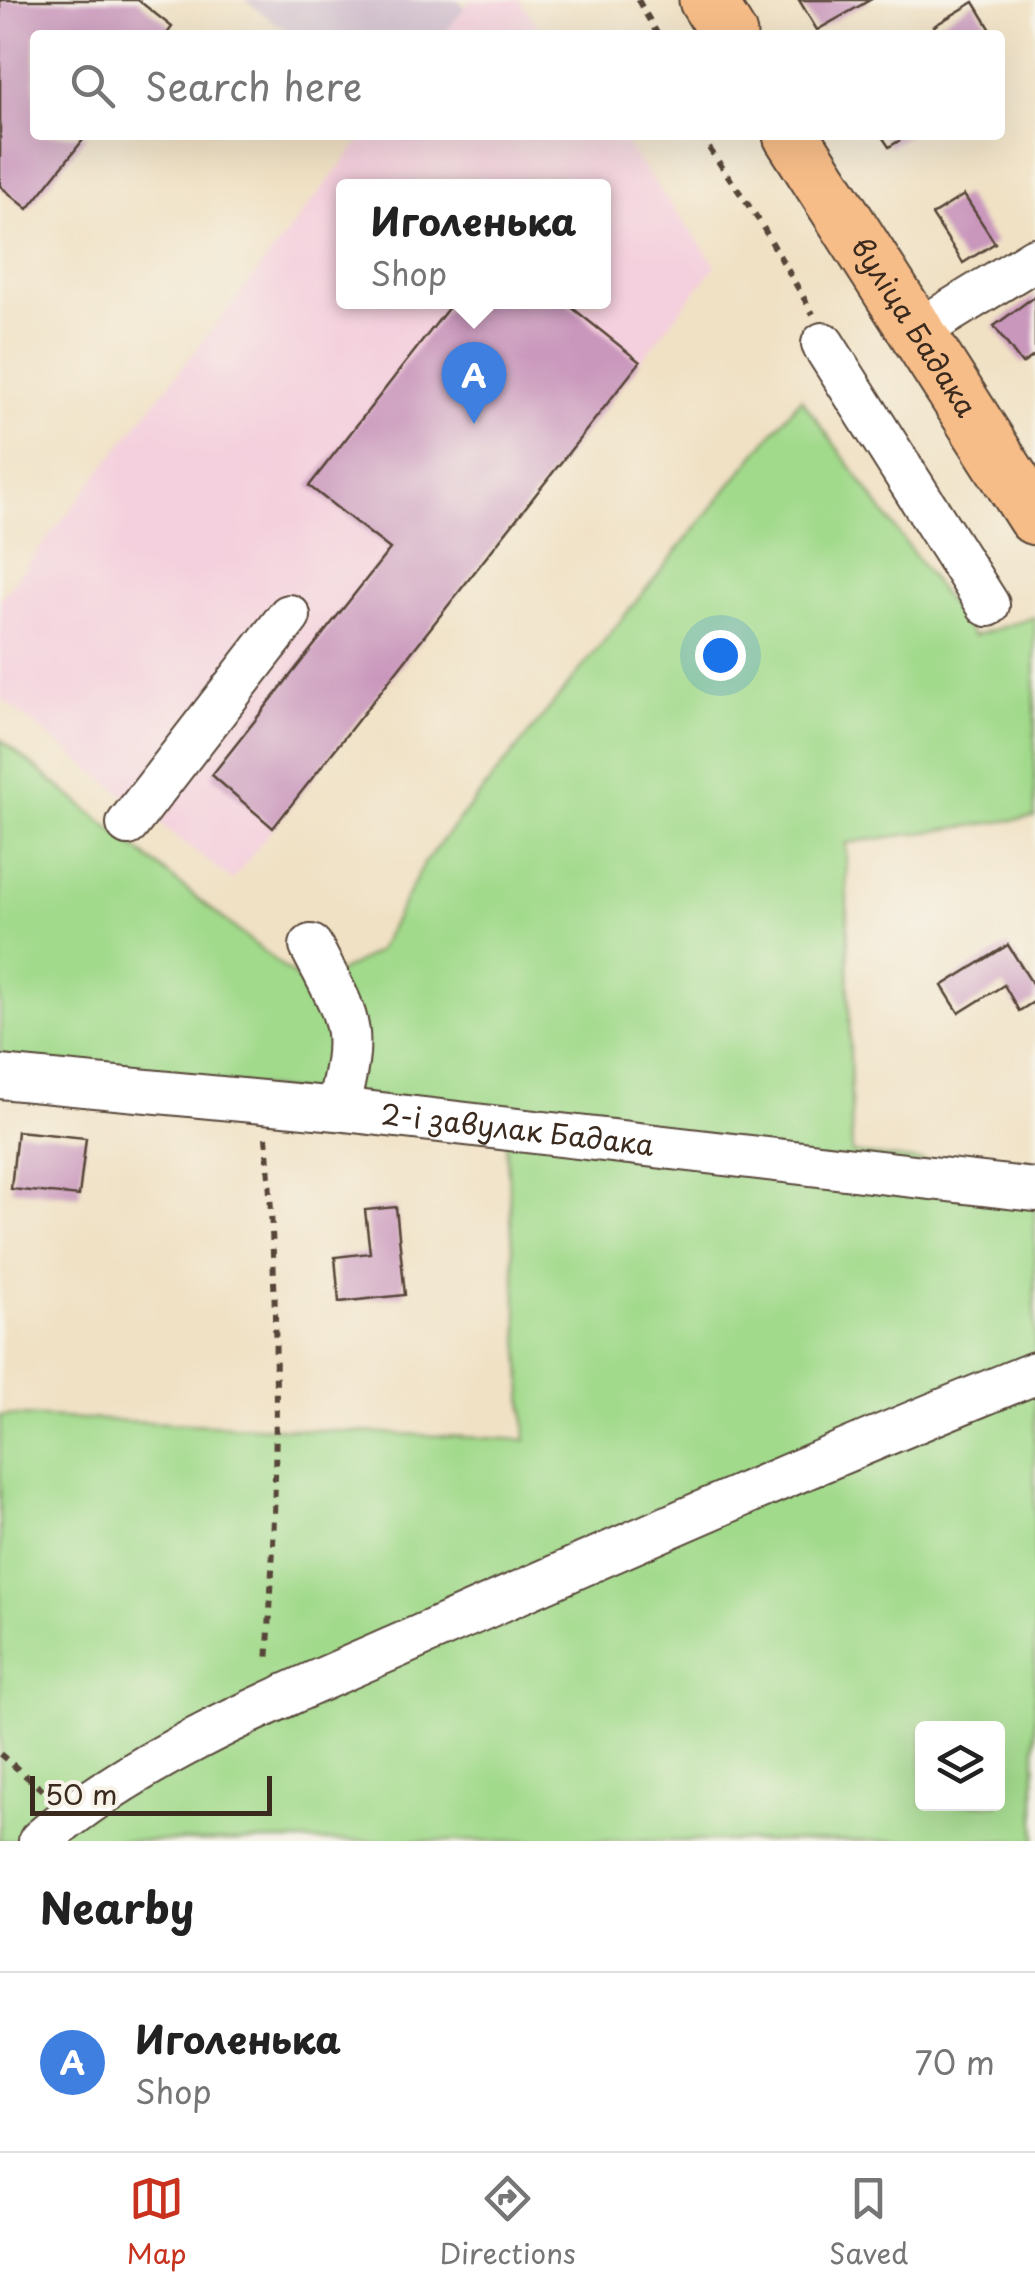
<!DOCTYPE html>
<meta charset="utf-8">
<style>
body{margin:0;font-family:"Playpen Sans",sans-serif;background:#f2f2f2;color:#222}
.controls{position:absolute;right:30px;bottom:30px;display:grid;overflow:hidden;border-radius:10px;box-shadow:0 10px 40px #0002}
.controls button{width:90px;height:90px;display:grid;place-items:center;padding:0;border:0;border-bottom:2px solid #e0e0e0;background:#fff;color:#222;font:50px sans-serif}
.scale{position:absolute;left:30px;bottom:25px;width:242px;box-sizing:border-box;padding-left:10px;border:5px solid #3b2a1e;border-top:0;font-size:28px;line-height:35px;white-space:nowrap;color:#3b2a1e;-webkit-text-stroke:8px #f7f3e8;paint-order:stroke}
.you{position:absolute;left:720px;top:655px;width:35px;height:35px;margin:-25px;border:8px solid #fff;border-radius:50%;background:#1a73e8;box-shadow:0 0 0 15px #1a73e833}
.badge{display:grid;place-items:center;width:65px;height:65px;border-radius:50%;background:#c8321e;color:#fff;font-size:32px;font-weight:700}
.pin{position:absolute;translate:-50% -82px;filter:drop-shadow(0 2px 5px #0008)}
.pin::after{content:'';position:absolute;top:52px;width:35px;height:30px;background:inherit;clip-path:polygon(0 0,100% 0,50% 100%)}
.popup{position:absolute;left:336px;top:179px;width:275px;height:130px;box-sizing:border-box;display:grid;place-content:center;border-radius:10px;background:#fff;filter:drop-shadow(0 2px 8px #0005);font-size:32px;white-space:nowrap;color:#767676}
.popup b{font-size:38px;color:#222}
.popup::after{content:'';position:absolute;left:50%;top:100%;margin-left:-20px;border:20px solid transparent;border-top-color:#fff}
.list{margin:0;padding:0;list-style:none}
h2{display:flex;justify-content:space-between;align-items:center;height:130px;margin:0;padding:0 40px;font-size:42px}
h2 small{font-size:32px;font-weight:400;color:#767676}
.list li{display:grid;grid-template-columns:65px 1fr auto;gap:30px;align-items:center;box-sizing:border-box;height:180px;padding:0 40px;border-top:2px solid #e0e0e0}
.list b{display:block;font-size:38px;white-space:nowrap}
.list p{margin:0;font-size:32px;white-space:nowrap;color:#767676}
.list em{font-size:32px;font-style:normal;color:#767676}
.icon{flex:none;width:55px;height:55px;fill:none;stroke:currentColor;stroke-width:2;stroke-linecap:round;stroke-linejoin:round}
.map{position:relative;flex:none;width:1035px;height:1841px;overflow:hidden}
.search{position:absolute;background:#fff;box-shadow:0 10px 40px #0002;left:30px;right:30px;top:30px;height:110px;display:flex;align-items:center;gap:25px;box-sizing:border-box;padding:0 35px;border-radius:10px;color:#767676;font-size:38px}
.sheet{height:310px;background:#fff}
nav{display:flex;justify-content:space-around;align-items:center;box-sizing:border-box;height:140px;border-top:2px solid #e0e0e0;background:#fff;font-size:28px;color:#767676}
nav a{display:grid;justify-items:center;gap:5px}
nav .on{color:#c8321e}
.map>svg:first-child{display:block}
.built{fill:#f4cfdd;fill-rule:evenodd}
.industrial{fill:#d0bdcd}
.green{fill:#a2da8c;stroke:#6e8255;stroke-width:2.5;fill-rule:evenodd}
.building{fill:#c996bc}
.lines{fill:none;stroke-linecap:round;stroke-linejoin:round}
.minor-casing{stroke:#564537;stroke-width:46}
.major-casing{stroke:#564537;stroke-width:59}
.path{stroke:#564537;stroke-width:6;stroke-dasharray:8 8;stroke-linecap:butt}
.minor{stroke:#fff;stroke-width:42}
.major{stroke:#f7bd88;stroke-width:55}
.labels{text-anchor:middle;stroke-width:10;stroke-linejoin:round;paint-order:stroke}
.street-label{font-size:28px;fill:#3b2a1e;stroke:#f7f3e8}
</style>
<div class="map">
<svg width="1035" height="1841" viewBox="0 0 1035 1841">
<rect width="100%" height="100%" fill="#f7f3e8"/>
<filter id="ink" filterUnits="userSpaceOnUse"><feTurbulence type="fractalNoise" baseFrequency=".01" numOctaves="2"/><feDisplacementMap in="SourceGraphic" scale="20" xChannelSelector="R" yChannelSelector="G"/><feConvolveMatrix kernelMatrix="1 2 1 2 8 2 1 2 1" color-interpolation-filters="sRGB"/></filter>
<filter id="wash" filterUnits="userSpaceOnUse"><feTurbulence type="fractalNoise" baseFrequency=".0048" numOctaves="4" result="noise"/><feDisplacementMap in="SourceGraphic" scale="40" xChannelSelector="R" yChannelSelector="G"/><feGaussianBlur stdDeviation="2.25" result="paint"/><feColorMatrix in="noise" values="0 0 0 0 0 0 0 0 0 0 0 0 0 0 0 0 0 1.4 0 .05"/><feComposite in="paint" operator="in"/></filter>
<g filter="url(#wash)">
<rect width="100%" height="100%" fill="#f0e1c4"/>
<!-- built -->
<g class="built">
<path d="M470,0H519L545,35H443Z"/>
<path d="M365,135H619L716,265L232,880L0,698V599ZM344,186H604V302H344Z"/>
</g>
<!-- industrial -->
<path class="industrial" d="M245,0H459L464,8L443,35H292Z"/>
<!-- green -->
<path class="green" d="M801,398L973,636L1035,617V817L846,843L852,1153L1035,1174V1841H0V1415L526,1440L504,1115L0,1057V739L309,988L378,951L425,862ZM922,1728H998V1804H922Z"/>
<g id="blocks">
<!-- building -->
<g class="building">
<path d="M0,0H138L172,27L166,35H35V135H87L28,209L0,186Z"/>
<path d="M799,0H870L817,30Z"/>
<path d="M974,2L994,35H939L934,26Z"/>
<path d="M881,135H908L889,147Z"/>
<path d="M964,195L995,243L963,263L932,215Z"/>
<path d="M1035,296V355L1022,364L994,326Z"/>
<path d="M453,302H565L640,362L273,828L212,775L390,549L309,486Z"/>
<path d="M1008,945L1035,988V1001L1019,1011L1004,985L959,1013L942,986Z"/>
<path d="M17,1131L86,1138L79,1196L11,1189Z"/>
<path d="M396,1207L405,1295L339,1302L335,1257L370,1253L365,1210Z"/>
</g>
</g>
</g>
<g filter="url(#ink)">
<use href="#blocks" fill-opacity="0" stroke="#564537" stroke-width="2.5"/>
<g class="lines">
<!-- minor casing -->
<g class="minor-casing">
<g id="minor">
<path d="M916,332L1035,259"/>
<path d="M823,344L988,605"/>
<path d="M128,824L289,616"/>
<path d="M311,946C349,1021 359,1024 337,1109"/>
<path id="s1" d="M0,1077L337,1109L1035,1190"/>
<path d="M40,1841C144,1749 314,1684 441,1627C638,1540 835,1453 1035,1373"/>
</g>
</g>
<!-- major casing -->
<g class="major-casing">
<g id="major">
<path d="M707,0L729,35"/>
<path id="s2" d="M791,135L1035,517"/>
</g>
</g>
<!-- path -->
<g class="path">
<path d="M638,0L658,35"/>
<path d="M700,135L760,222L813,314"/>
<path d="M266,1137C280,1314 278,1488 267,1664"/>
<path d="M0,1754L47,1794"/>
</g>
<!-- minor -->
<use href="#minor" class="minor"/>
<!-- major -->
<use href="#major" class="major"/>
</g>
</g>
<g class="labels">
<!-- street labels -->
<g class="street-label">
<text dy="10" stroke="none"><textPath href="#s2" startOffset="228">вуліца Бадака</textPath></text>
<text dy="10" stroke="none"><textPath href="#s1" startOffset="520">2-і завулак Бадака</textPath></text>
</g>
</g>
</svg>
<div class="controls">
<button><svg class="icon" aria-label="layers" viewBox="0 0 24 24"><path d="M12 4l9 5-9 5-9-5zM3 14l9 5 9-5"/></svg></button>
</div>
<div class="scale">50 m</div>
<div class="you"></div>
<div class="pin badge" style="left:474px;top:424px;background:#3f7fe0">A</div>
<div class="popup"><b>Иголенька</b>Shop</div>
<div class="search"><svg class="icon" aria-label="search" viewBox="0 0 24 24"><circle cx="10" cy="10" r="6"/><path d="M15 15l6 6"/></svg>Search here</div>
</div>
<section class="sheet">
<h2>Nearby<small></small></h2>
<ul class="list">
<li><span class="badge" style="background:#3f7fe0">A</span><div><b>Иголенька</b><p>Shop</p></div><em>70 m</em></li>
</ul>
</section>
<nav>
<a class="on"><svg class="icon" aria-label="map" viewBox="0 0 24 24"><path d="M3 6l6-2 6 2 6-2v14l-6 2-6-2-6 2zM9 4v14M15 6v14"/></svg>Map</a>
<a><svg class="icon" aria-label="directions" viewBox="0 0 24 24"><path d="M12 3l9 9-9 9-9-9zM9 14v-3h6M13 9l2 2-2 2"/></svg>Directions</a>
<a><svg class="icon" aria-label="saved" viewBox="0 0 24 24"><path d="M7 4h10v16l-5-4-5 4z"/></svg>Saved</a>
</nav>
